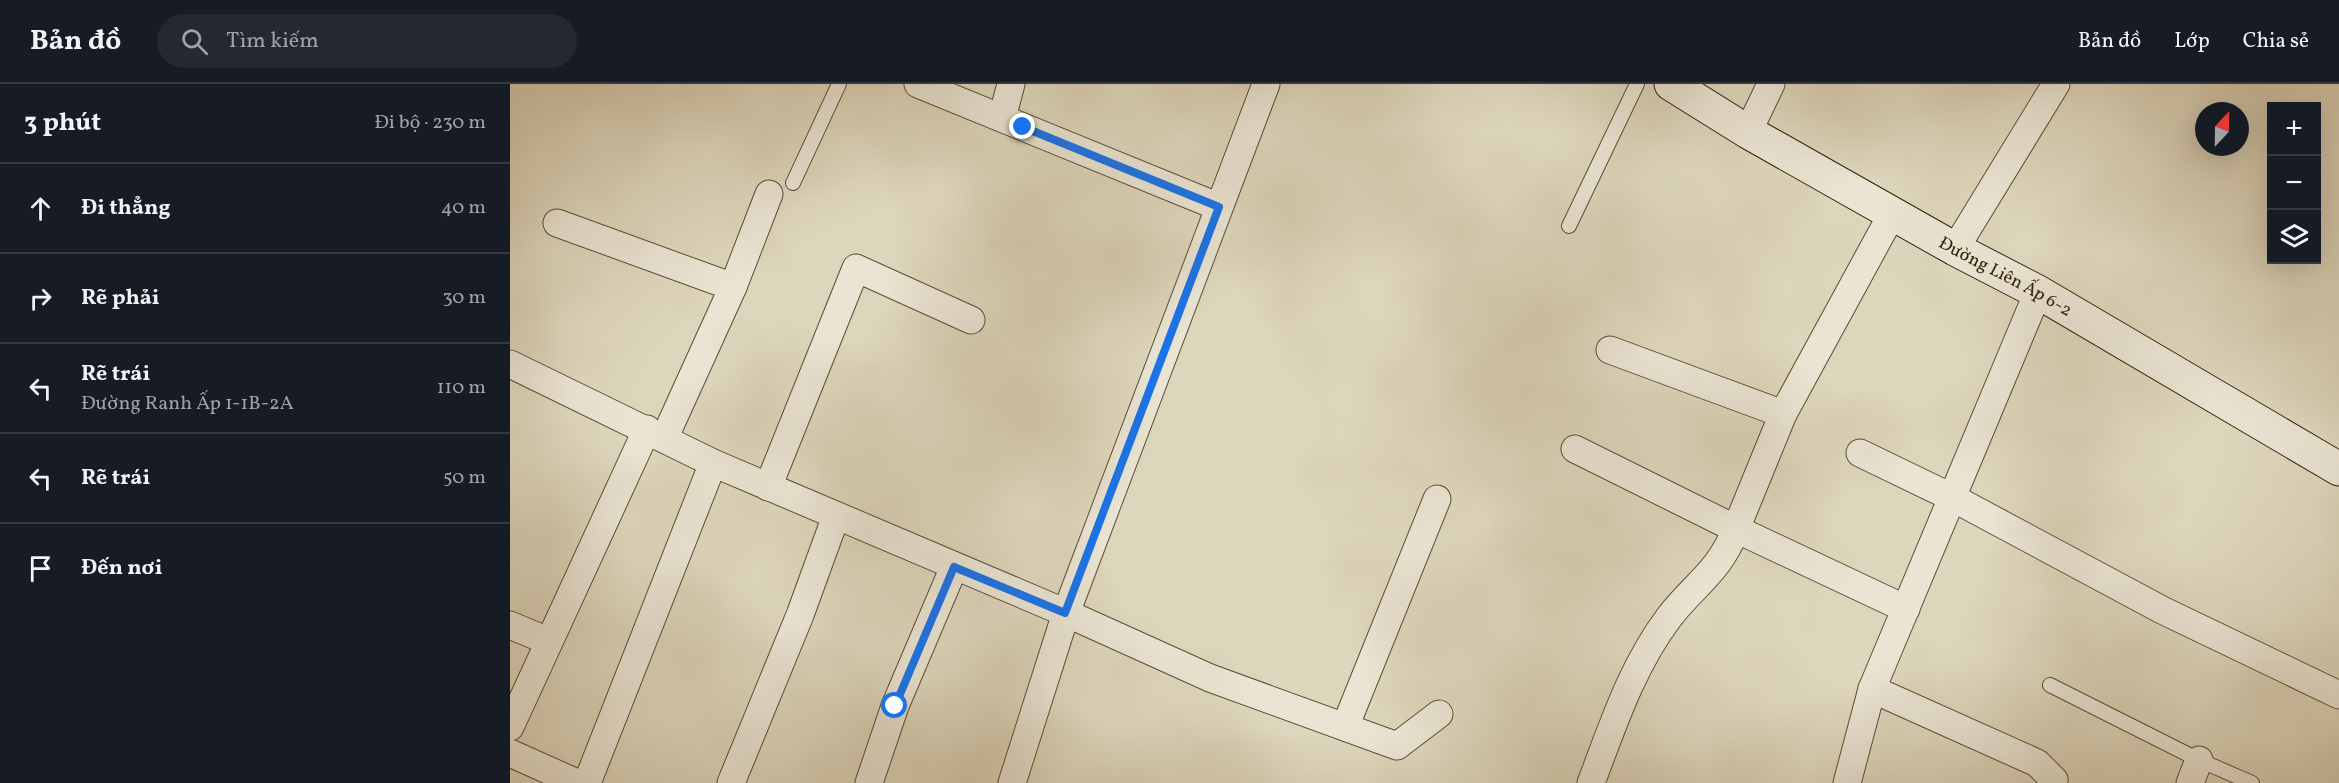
<!DOCTYPE html>
<html lang="vi">
<meta charset="utf-8">
<style>
body{margin:0;font-family:Vollkorn,serif;background:#242831;color:#f1f3f6}
.controls{position:absolute;right:18px;top:18px;display:grid;overflow:hidden;border-radius:0px;box-shadow:0 6px 24px #0002}
.controls button{width:54px;height:54px;display:grid;place-items:center;padding:0;border:0;border-bottom:2px solid #363941;background:#171b24;color:#f1f3f6;font:30px sans-serif}
.compass{position:absolute;left:1685px;top:18px;width:54px;height:54px;border-radius:50%;background:#171b24;box-shadow:0 6px 24px #0002;rotate:22deg}
.stop{position:absolute;width:18px;height:18px;margin:-14px;border:4px solid #1a73e8;border-radius:50%;background:#fff}
.stop.end{background:#1a73e8;border-color:#fff;box-shadow:0 2px 6px #0008}
.list{margin:0;padding:0;list-style:none}
h2{display:flex;justify-content:space-between;align-items:center;height:78px;margin:0;padding:0 24px;font-size:26px}
h2 small{font-size:20px;font-weight:400;color:#9ea1a6}
.list li{display:grid;grid-template-columns:39px 1fr auto;gap:18px;align-items:center;box-sizing:border-box;height:90px;padding:0 24px;border-top:2px solid #363941}
.list b{display:block;font-size:22px;white-space:nowrap}
.list p{margin:0;font-size:20px;white-space:nowrap;color:#9ea1a6}
.list em{font-size:20px;font-style:normal;color:#9ea1a6}
.icon{flex:none;width:33px;height:33px;fill:none;stroke:currentColor;stroke-width:2;stroke-linecap:round;stroke-linejoin:round}
.map{position:relative;flex:none;width:1829px;height:699px;overflow:hidden}
header{display:flex;align-items:center;gap:36px;box-sizing:border-box;height:84px;padding:0 30px;background:#171b24;border-bottom:2px solid #363941}
header strong{font-size:28px}
nav{display:flex;gap:33px;margin-inline-start:auto;font-size:21px}
.search{width:420px;height:54px;background:#242831;display:flex;align-items:center;gap:15px;box-sizing:border-box;padding:0 21px;border-radius:33px;color:#9ea1a6;font-size:22px}
main{display:flex}
aside{flex:1;background:#171b24}
.map>svg:first-child{display:block}
.lines{fill:none;stroke-linecap:round;stroke-linejoin:round}
.lane-casing{stroke:#5c4d32;stroke-width:16}
.street-casing{stroke:#5c4d32;stroke-width:29}
.secondary-casing{stroke:#311f04;stroke-width:35}
.lane{stroke:#e9e4d3;stroke-width:14}
.street{stroke:#e9e4d3;stroke-width:27}
.secondary{stroke:#e9e4d3;stroke-width:33}
.route{stroke:#1a73e8;stroke-width:8}
.labels{text-anchor:middle;stroke-width:4.5;stroke-linejoin:round;paint-order:stroke}
.street-label{font-size:18px;fill:#311f04;stroke:#e9e4d3}
</style>
<header>
<strong>Bản đồ</strong>
<div class="search"><svg class="icon" aria-label="search" viewBox="0 0 24 24"><circle cx="10" cy="10" r="6"/><path d="M15 15l6 6"/></svg>Tìm kiếm</div>
<nav><a>Bản đồ</a><a>Lớp</a><a>Chia sẻ</a></nav>
</header>
<main>
<aside>
<h2>3 phút<small>Đi bộ · 230 m</small></h2>
<ul class="list">
<li><svg class="icon" aria-label="ahead" viewBox="0 0 24 24"><path d="M12 20V5M6 11l6-6 6 6"/></svg><div><b>Đi thẳng</b></div><em>40 m</em></li>
<li><svg class="icon" aria-label="right" viewBox="0 0 24 24"><path d="M7 20v-9h11M14 6l5 5-5 5"/></svg><div><b>Rẽ phải</b></div><em>30 m</em></li>
<li><svg class="icon" aria-label="left" viewBox="0 0 24 24"><path d="M17 20v-9H6M10 6l-5 5 5 5"/></svg><div><b>Rẽ trái</b><p>Đường Ranh Ấp 1-1B-2A</p></div><em>110 m</em></li>
<li><svg class="icon" aria-label="left" viewBox="0 0 24 24"><path d="M17 20v-9H6M10 6l-5 5 5 5"/></svg><div><b>Rẽ trái</b></div><em>50 m</em></li>
<li><svg class="icon" aria-label="arrive" viewBox="0 0 24 24"><path d="M6 21V4h12l-3 4 3 4H6"/></svg><div><b>Đến nơi</b></div></li>
</ul>
</aside>
<div class="map">
<svg width="1829" height="699" viewBox="0 0 1829 699">
<rect width="100%" height="100%" fill="#ddd6bc"/>
<filter id="stains"><feTurbulence type="fractalNoise" baseFrequency=".00333" numOctaves="4"/><feColorMatrix values="0 0 0 0 .2 0 0 0 0 .09 0 0 0 0 .02 0 0 0 .5 -.17"/></filter>
<radialGradient id="worn" r=".72"><stop offset=".6" stop-color="#630" stop-opacity="0"/><stop offset="1" stop-color="#630" stop-opacity=".3"/></radialGradient>
<g class="lines">
<!-- lane casing -->
<g class="lane-casing">
<g id="lane">
<path d="M283,99L329,0"/>
<path d="M1059,142L1127,0"/>
<path d="M1540,601L1689,676L1742,699"/>
</g>
</g>
<!-- street casing -->
<g class="street-casing">
<g id="street">
<path d="M408,0L709,123"/>
<path d="M492,34L501,0"/>
<path d="M1238,48L1261,0"/>
<path d="M47,139L223,203L154,355"/>
<path d="M1445,165L1546,0"/>
<path d="M223,203L259,110"/>
<path d="M1100,266L1273,330"/>
<path d="M0,280L203,379L556,529L700,594L887,662L929,630"/>
<path d="M1065,365L1226,445L1273,330L1382,130"/>
<path d="M1350,369L1443,414L1652,526L1829,611"/>
<path d="M258,403L346,184L461,236"/>
<path d="M0,541L38,557"/>
<path d="M1362,605L1527,679L1544,696L1543,699"/>
<path d="M0,643L137,345"/>
<path d="M835,643L927,415"/>
<path d="M0,669L67,699"/>
<path d="M77,699L203,379"/>
<path d="M221,699L290,531L326,432"/>
<path d="M359,699L385,622L444,483"/>
<path d="M502,699L556,529L756,0"/>
<path d="M1081,699C1103,641 1122,582 1160,532C1186,499 1209,488 1226,445L1396,525"/>
<path d="M1337,699L1362,605L1528,208"/>
<path d="M1680,699L1689,676"/>
</g>
</g>
<!-- secondary casing -->
<g class="secondary-casing">
<g id="secondary">
<path id="s1" d="M1161,0L1238,48L1445,165L1528,208L1829,385"/>
</g>
</g>
<!-- lane -->
<use href="#lane" class="lane"/>
<!-- street -->
<use href="#street" class="street"/>
<!-- secondary -->
<use href="#secondary" class="secondary"/>
</g>
<g class="lines">
<!-- route -->
<path class="route" d="M385,622L444,483L555,529L709,123L513,43"/>
</g>
<g class="labels">
<!-- street labels -->
<g class="street-label">
<text dy="6" stroke="none"><textPath href="#s1" startOffset="386">Đường Liên Ấp 6-2</textPath></text>
</g>
</g>
<rect width="100%" height="100%" filter="url(#stains)"/>
<rect width="100%" height="100%" fill="url(#worn)"/>
</svg>
<div class="controls">
<button>+</button>
<button>−</button>
<button><svg class="icon" aria-label="layers" viewBox="0 0 24 24"><path d="M12 4l9 5-9 5-9-5zM3 14l9 5 9-5"/></svg></button>
</div>
<svg class="compass" viewBox="-18 -18 36 36"><path d="M0-13l5 13h-10z" fill="#e53935"/><path d="M0 13l5-13h-10z" fill="#9ea1a6"/></svg>
<div class="stop" style="left:385px;top:622px"></div>
<div class="stop end" style="left:513px;top:43px"></div>
</div>
</main>
